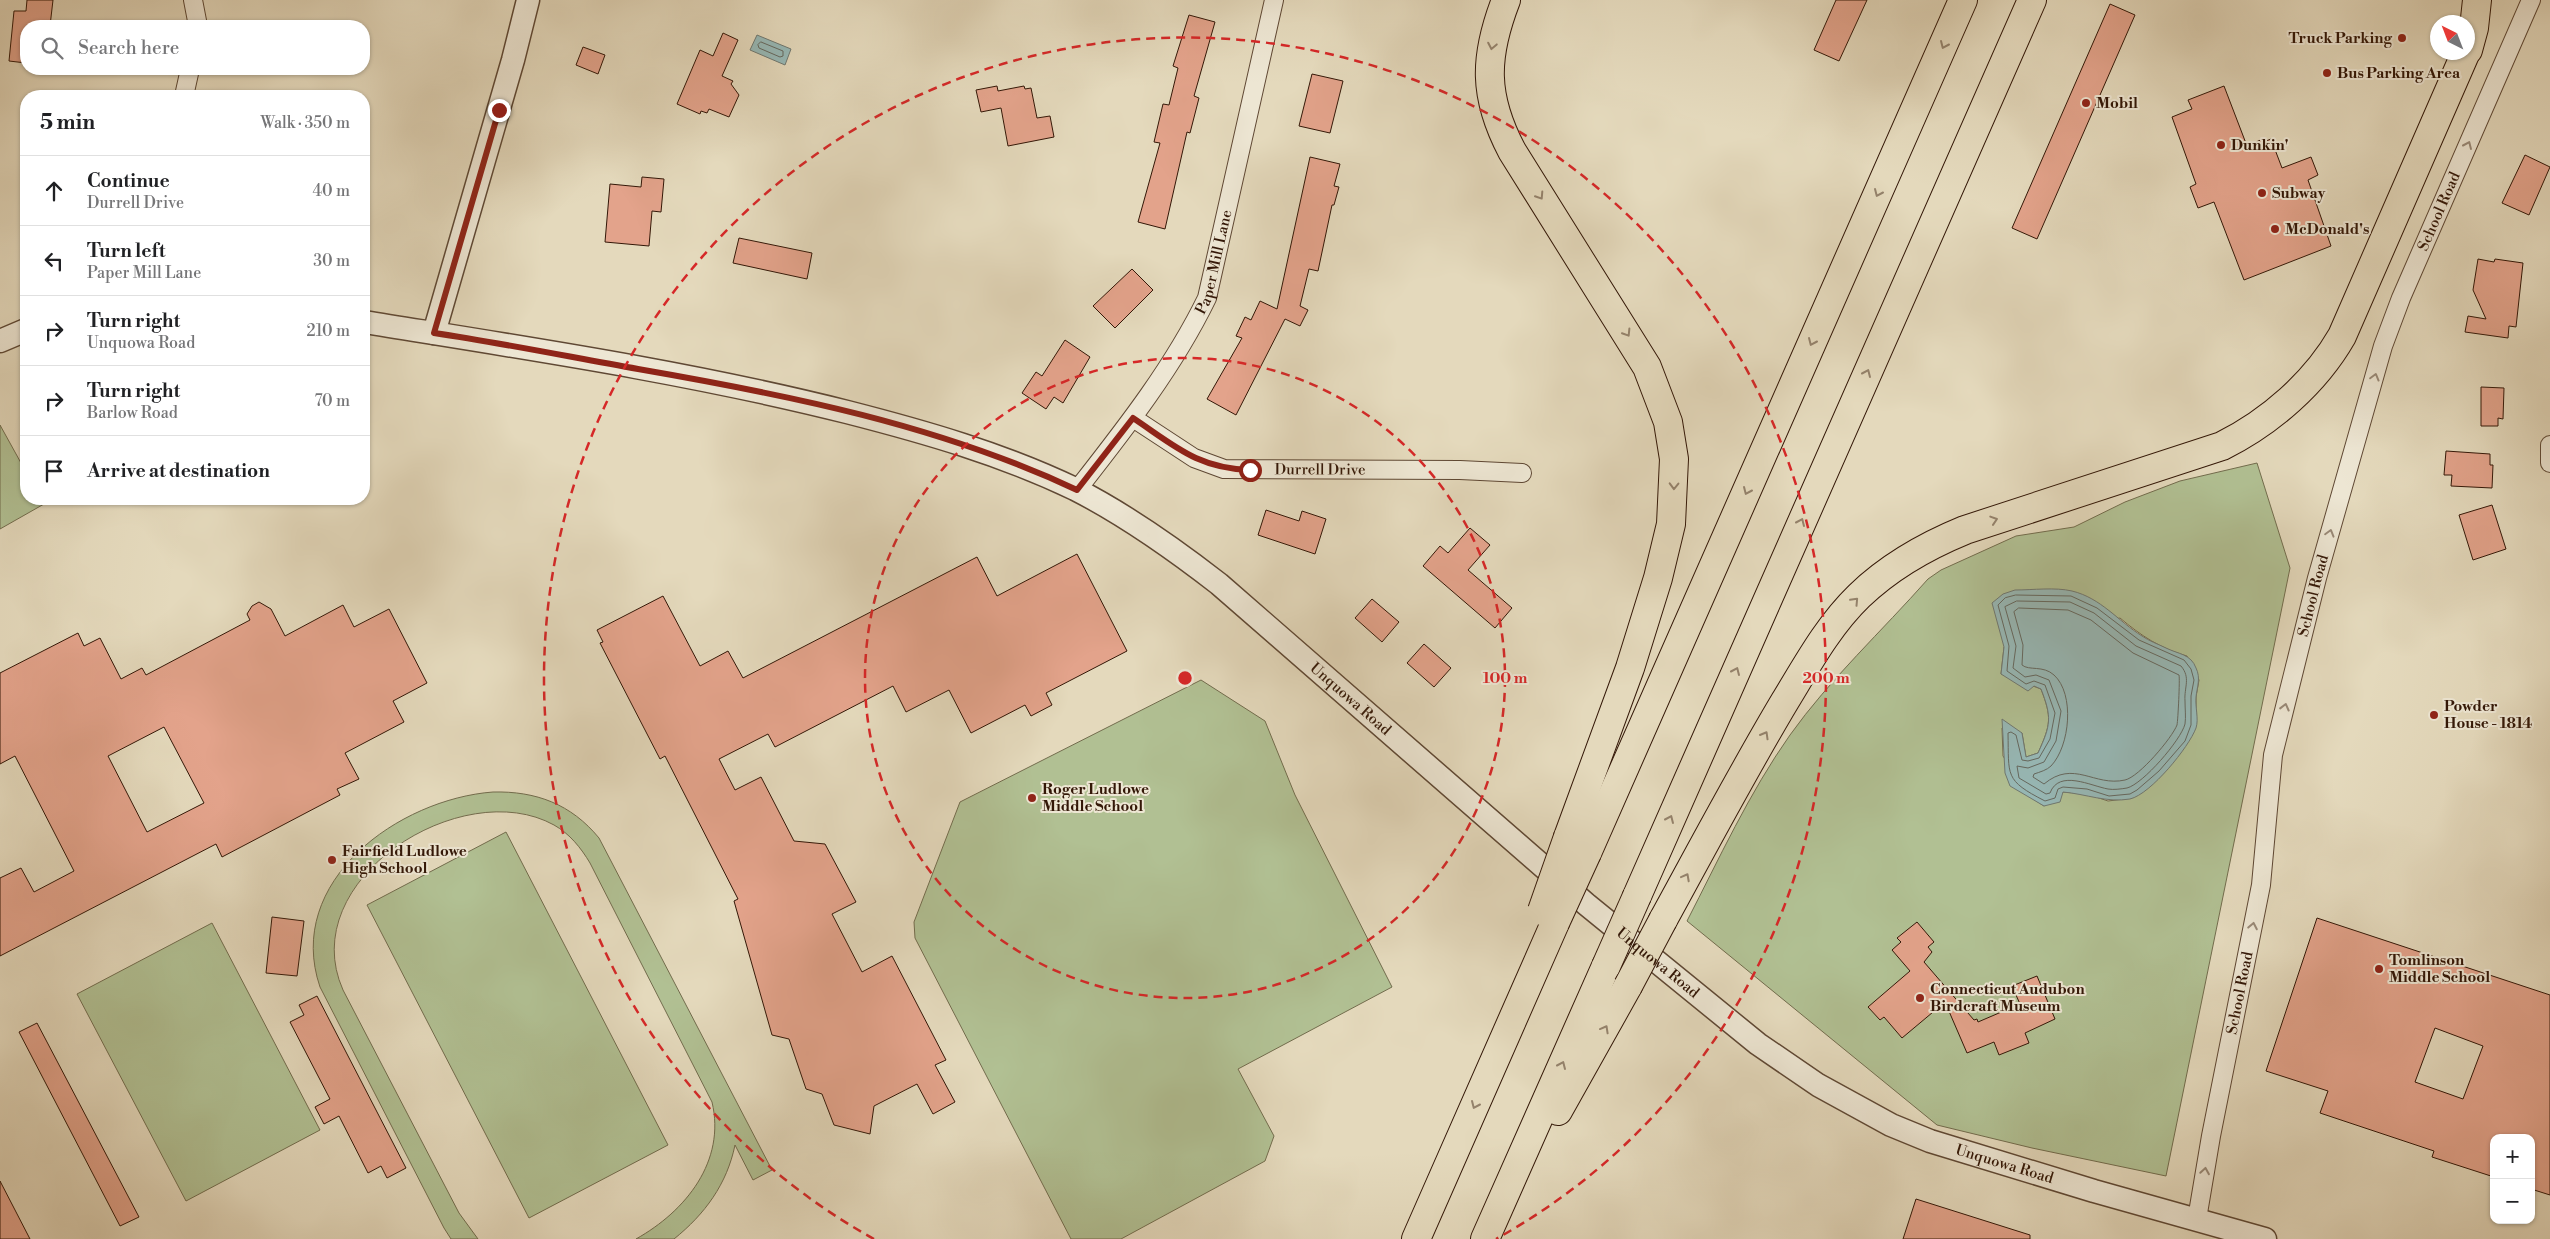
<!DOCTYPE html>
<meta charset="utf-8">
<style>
body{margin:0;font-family:"Libre Bodoni",serif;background:#f2f2f2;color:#202124}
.controls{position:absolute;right:15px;bottom:15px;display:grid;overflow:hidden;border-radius:10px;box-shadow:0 1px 4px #0004}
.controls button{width:45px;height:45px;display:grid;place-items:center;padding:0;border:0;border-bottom:1px solid #e0e0e0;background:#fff;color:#202124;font:25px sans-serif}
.compass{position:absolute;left:2430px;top:15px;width:45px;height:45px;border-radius:50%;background:#fff;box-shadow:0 1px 4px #0004;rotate:318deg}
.stop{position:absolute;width:15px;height:15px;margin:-11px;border:4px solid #8f2418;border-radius:50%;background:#fff}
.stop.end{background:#8f2418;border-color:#fff;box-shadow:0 1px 5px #0008}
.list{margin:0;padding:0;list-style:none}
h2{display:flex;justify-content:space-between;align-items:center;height:65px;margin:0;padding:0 20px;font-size:21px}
h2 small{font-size:16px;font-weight:400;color:#757577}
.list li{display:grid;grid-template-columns:32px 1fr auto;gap:15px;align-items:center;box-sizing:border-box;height:70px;padding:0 20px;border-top:1px solid #e0e0e0}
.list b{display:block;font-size:19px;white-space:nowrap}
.list p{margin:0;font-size:16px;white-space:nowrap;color:#757577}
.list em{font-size:16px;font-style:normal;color:#757577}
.icon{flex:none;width:28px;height:28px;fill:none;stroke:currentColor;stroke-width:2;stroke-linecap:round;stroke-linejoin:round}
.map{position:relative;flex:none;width:2550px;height:1239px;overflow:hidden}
.search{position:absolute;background:#fff;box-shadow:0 1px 4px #0004;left:20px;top:20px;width:350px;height:55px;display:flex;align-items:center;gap:12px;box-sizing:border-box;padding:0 18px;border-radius:20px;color:#757577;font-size:19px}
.panel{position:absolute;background:#fff;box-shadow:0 1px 4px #0004;left:20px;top:90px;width:350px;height:415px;border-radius:20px}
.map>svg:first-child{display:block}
.green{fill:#b1c093;stroke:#726c4d;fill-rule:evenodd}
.water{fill:#97b9b7;stroke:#6f7871}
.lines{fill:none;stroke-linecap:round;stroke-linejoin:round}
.shore{stroke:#65685f;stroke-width:1}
.building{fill:#e3a38b;stroke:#331707;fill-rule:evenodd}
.minor-casing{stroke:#5f4834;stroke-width:20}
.tertiary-casing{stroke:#5f4834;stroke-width:25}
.motorway-casing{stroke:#331707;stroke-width:30}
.minor{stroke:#ede6d3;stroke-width:18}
.tertiary{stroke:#ede6d3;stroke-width:22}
.motorway{stroke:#e4d9bc;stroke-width:28}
.motorway-bridge-casing{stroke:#331707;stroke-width:30;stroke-linecap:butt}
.motorway-bridge{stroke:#e4d9bc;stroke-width:28}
.oneway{stroke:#94826b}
.oneway2{stroke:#998977}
.route{stroke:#8f2418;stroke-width:6}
.ring{fill:none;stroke:#d62828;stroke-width:2.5;stroke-dasharray:9 6}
.poi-dot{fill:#8f2418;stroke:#ede6d3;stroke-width:2}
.labels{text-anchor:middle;stroke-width:4;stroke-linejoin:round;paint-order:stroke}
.poi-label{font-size:15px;font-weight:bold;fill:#331707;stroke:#ede6d3;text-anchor:start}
.street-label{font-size:15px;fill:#331707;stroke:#ede6d3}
.centre{fill:#d62828;stroke:#ede6d3;stroke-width:2.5}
.ring-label{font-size:15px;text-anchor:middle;font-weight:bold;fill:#d62828;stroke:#ede6d3;stroke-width:4;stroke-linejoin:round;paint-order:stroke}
</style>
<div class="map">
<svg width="2550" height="1239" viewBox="0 0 2550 1239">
<rect width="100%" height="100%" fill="#e4d9bc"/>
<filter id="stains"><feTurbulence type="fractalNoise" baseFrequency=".004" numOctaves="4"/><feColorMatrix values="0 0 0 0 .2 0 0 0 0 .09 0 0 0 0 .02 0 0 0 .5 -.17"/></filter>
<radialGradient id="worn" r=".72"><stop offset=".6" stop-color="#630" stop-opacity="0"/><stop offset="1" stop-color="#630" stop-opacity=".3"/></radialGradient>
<!-- green -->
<g class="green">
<path d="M0,425L26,472V499H42L44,504L0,529Z"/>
<path d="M2257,463L2290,568L2166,1176L2032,1148L1937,1125L1687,921C1719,859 1749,793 1790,735C1830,679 1882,631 1928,579L1941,570L2016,536L2074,527L2125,502L2180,481ZM2120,618C2140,635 2161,649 2187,656L2199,680L2196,697V726L2162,775L2132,798L2108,801L2087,794L2063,792L2044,806L2030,797L2003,756L2002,728L2022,733L2026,757L2038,753C2051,724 2052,718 2041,689L2001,674L2004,647Z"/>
<path d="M1201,680L1265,721L1295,795L1392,987L1238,1069L1274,1136L1265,1161L1121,1239H1071L915,938L914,922L960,802Z"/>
<path d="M493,792C536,791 571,804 599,838L772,1170L753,1180L735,1145C727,1184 705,1214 674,1239H636C686,1211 726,1161 712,1102L590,863C581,848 570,834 554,825C462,774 294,880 343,990L459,1213L478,1239H451L444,1228L320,987C284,881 399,799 493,792Z"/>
<path d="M506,832L668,1145L529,1218L367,905Z"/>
<path d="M212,923L320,1130L186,1201L77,994Z"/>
</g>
<!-- water -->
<g class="water">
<path d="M757,35L791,49L785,65L750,50Z"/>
<path d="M2015,590C2033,590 2055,587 2072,591C2101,598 2118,621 2142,636C2149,641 2158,644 2166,648C2178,654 2191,654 2196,668C2201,678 2197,687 2196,697C2195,707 2199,719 2196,728C2189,747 2151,794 2130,799C2107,803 2086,794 2063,792L2060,802L2044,806L2010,786L2005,773L2002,719L2022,733L2026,757L2038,753C2051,725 2052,717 2041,689L2034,686L2028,691L2001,674L2004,647L1992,603L2003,594Z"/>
</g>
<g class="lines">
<!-- shore -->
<g class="shore">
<path d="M761,42L783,51V56L780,57L759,48L758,45Z"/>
<path d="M2016,595L2071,596L2097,608L2139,640L2184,660L2191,669L2194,680L2191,696V725L2185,741L2159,771L2137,790L2130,794L2109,796L2087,789L2063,787L2058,789L2055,798L2045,801C2004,780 2009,776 2008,733L2011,732L2016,735L2022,760L2028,761L2039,758L2050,739L2055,713L2045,685L2034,681L2026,684L2007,671L2009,646L1998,605L2005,598Z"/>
<path d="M2017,601L2070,602L2094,613L2136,646L2181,666C2191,678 2184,687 2185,701C2185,709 2186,717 2185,724C2181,740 2143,784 2127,788C2121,789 2113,790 2108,789C2091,786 2059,769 2050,793L2046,794L2019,778L2017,766L2028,768L2044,762L2056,741L2061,711L2049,680L2036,675L2025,677L2013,668L2016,646L2005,607Z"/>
<path d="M2019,608L2068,610L2091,620L2133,653L2179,675C2180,679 2178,720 2177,725C2172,738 2139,777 2125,780C2094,787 2074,759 2044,784L2033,777L2034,774C2040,772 2047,770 2051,766C2070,746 2075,694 2054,675C2043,665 2029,671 2022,665L2023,645L2014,612Z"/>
</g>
</g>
<!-- building -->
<g class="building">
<path d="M27,0H53L50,26H26V63L9,61L14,11H26Z"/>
<path d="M1836,0H1867L1839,61L1814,50Z"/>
<path d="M2110,4L2135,15L2037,239L2012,228Z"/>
<path d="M1189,15L1215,22L1194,96L1199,98L1190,133L1187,132L1165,229L1138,222L1160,143L1154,142L1163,104L1169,105L1178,68L1173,66Z"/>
<path d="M723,33L738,40L722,76L733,81L731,84L739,95L729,117L709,109L707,113L701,111L700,114L677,104L700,50L713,56Z"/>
<path d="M583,47L605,55L598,74L576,65Z"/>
<path d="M1312,74L1343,81L1330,133L1299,126Z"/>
<path d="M997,86L998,91L1024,86L1025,89L1031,88L1037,118L1050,116L1054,137L1008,146L1001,108L981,112L976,90Z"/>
<path d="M2224,86L2247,146L2265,138L2266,141L2271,139L2282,168L2311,157L2318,175L2308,180L2331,246L2244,280L2214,202L2198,208L2190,187L2196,184L2172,117L2192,109L2188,100Z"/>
<path d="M2525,155L2550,167L2529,215L2502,203Z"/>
<path d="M1310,157L1340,164L1334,186L1339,187L1334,205H1332L1318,271L1309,269L1300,306L1308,310L1300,326L1285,319L1236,415L1207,399L1242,338L1236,336L1245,317L1251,320L1260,301L1277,309Z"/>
<path d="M642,177L664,179L661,212L652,211L649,246L605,242L610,184L641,187Z"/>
<path d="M739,238L812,253L807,279L733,263Z"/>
<path d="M2478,259L2494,262L2495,259L2523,263L2516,327L2509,326L2508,338L2465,332L2468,316L2486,319L2473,290Z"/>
<path d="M1132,269L1153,290L1115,328L1093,306Z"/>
<path d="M1065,340L1090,357L1063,403L1054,397L1046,409L1022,393L1036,372L1042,376Z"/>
<path d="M2481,387L2504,388L2503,419L2498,418V426H2481Z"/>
<path d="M2446,451L2490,454V465H2493L2492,488L2451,486L2452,475H2444Z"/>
<path d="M2492,505L2506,549L2473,560L2459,515Z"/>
<path d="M1266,510L1299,521L1302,511L1326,519L1315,554L1258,535Z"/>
<path d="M1470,528L1490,545L1468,570L1512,608L1495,628L1423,566L1440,546L1448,553Z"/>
<path d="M1077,554L1127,651L1046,693L1052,705L1031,716L1025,705L971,733L949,690L906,712L893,686L775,747L768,734L719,759L735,790L761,777L794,841L825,844L856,902L832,914L862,972L892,956L946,1060L935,1065L955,1102L933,1114L917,1084L874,1106L870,1134L834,1125L822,1094L806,1089L789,1039L772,1035L734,901L738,899L665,756L660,759L600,643L603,642L597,630L663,596L700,666L728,651L743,678L977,557L997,596Z"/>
<path d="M1372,599L1399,622L1382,642L1355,618Z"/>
<path d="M259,602L271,609L285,636L343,605L354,627L389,609L427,683L393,701L404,722L345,753L359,779L337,789L340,795L222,857L216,844L0,956V878L21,868L34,892L74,871L15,756L0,764V673L78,633L84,646L100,638L121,679L142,668L146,675L250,620L247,614L252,606ZM164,727L204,803L147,832L108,756Z"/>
<path d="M1424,644L1451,668L1434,687L1407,663Z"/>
<path d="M272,917L304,921L297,976L266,973Z"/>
<path d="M2317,918L2550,995V1195L2531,1189V1138H2494V1177L2432,1157L2434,1151L2320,1113L2328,1091L2266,1071ZM2435,1028L2483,1046L2463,1099L2415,1082Z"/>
<path d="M1917,922L1934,942L1928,947L1932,952L1924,962L1974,1020L1977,1019L1978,1022L2020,1004L2012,986L2037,976L2055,1019L2025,1033L2029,1043L1999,1055L1994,1042L1967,1053L1945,1002L1902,1038L1884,1017L1880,1020L1868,1007L1910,971L1892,950L1901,942L1897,938Z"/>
<path d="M317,996L406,1168L387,1178L381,1166L368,1173L339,1116L324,1124L315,1107L330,1099L290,1022L304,1015L299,1005Z"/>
<path d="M37,1023L139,1217L120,1226L19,1032Z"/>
<path d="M0,1181L30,1239H0Z"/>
<path d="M1916,1199L2030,1235V1239H1903Z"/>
</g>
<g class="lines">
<!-- minor casing -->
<g class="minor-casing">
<g id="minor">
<path d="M193,0L198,26"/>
<path d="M184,96L190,69"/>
<path id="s1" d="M1133,418L1194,458L1224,469L1460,470L1522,473"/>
<path d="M2550,445V463"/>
<path id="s2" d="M1077,490C1124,430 1173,368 1207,298L1274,0"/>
<path id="s3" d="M2197,1219L2211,1136L2261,885L2273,755L2317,578L2383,346L2401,298L2531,0"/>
</g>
</g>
<!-- tertiary casing -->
<g class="tertiary-casing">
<g id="tertiary">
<path id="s4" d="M364,322C525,348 688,372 847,412C925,432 1002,454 1075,489C1126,515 1174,549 1219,584L1586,904L1758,1044L1818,1085L1891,1125L1930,1141L2094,1191L2265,1239"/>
<path d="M434,333L513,60L528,0"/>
<path d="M0,341L26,330"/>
</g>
</g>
<!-- motorway casing -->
<g class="motorway-casing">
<g id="motorway">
<path d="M1506,0C1484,57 1483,96 1512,151L1647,367L1668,422L1674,459L1671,524L1658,578L1630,668L1568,837"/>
<path d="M2468,50L2474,28L2477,0"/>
<path d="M1587,853L1963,0"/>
<path d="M1637,896L2032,0"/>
<path d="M1663,920C1703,847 1742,773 1785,701C1807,665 1828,626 1859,596C1890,566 1926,546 1965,530L2222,446C2270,422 2315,383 2342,336L2466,52"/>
<path d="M1558,1111L1628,986"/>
<path d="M1416,1239L1555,923"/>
<path d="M1485,1239L1606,966"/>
</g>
</g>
<!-- minor -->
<use href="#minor" class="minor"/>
<!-- tertiary -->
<use href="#tertiary" class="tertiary"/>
<!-- motorway -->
<use href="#motorway" class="motorway"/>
<!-- motorway-bridge casing -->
<g class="motorway-bridge-casing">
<g id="motorway-bridge">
<path d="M1542,911L1568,837"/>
<path d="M1555,923L1587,853"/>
<path d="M1606,966L1637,896"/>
<path d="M1628,986L1663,920"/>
</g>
</g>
<!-- motorway-bridge -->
<use href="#motorway-bridge" class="motorway-bridge"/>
</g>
<!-- one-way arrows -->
<defs><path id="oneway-chevron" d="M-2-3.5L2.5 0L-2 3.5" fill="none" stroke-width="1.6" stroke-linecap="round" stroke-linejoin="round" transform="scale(1.25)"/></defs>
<g class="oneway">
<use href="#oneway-chevron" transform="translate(1944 45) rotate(114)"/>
<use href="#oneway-chevron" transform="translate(1492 46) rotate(101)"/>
<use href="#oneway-chevron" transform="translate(1878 193) rotate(114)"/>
<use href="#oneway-chevron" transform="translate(1540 196) rotate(57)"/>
<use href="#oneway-chevron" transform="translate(1627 333) rotate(58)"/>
<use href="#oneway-chevron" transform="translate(1812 342) rotate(114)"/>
<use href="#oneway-chevron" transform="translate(1867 373) rotate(-66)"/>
<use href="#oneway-chevron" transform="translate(1674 486) rotate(91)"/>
<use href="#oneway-chevron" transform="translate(1747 491) rotate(114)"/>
<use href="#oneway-chevron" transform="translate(1994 520) rotate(-18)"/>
<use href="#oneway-chevron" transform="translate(1801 522) rotate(-66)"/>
<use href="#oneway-chevron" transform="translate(1855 601) rotate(-47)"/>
<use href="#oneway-chevron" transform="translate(1736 671) rotate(-66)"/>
<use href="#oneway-chevron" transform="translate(1765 735) rotate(-60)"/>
<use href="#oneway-chevron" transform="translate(1670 819) rotate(-66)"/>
<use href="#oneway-chevron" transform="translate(1686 877) rotate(-62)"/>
<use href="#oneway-chevron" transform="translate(1605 1029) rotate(-61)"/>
<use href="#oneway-chevron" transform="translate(1562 1065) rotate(-66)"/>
<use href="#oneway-chevron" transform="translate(1475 1105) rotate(114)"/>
</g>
<g class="oneway2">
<use href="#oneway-chevron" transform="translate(2468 145) rotate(-66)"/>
<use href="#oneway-chevron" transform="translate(2375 377) rotate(-75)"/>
<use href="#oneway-chevron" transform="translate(2330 533) rotate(-74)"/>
<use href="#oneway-chevron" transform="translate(2285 707) rotate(-76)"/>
<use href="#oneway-chevron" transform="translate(2253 926) rotate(-79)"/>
<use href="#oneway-chevron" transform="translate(2205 1171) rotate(-81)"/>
</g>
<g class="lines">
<!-- route -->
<path class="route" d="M499,110L434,333C502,343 570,357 638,369C788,395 939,425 1077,490L1133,418C1175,446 1197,468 1250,470"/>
</g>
<!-- distance rings -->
<g class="ring">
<circle cx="1185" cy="678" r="320"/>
<path d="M874 1239A641 641 0 1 1 1496 1239"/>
</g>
<!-- markers -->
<g class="poi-dot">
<circle cx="2402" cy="38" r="5"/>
<circle cx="2327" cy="73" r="5"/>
<circle cx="2086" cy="103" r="5"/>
<circle cx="2221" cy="145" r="5"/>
<circle cx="2262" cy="193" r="5"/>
<circle cx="2275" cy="229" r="5"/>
<circle cx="2434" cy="715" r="5"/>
<circle cx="1032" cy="798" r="5"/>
<circle cx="332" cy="860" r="5"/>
<circle cx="2379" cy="969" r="5"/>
<circle cx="1920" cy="998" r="5"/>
</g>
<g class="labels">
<!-- poi labels -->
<g class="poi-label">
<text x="2392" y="43" text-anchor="end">Truck Parking</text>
<text x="2337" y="78">Bus Parking Area</text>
<text x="2096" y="108">Mobil</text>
<text x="2231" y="150">Dunkin'</text>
<text x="2272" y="198">Subway</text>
<text x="2285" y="234">McDonald's</text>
<text x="2444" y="711">Powder<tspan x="2444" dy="17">House - 1814</tspan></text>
<text x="1042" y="794">Roger Ludlowe<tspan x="1042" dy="17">Middle School</tspan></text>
<text x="342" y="856">Fairfield Ludlowe<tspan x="342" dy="17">High School</tspan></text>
<text x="2389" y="965">Tomlinson<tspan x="2389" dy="17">Middle School</tspan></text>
<text x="1930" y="994">Connecticut Audubon<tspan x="1930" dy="17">Birdcraft Museum</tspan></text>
</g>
<!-- street labels -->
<g class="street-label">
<text dy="5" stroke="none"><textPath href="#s3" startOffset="1040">School Road</textPath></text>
<text dy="5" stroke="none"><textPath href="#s2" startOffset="269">Paper Mill Lane</textPath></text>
<text dy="5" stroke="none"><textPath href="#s1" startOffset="201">Durrell Drive</textPath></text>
<text dy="5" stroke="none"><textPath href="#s3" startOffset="635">School Road</textPath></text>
<text dy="5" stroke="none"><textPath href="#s4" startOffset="1080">Unquowa Road</textPath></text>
<text dy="5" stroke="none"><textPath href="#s4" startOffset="1485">Unquowa Road</textPath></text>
<text dy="5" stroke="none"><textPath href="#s3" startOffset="230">School Road</textPath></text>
<text dy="5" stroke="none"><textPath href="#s4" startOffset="1890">Unquowa Road</textPath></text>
</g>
</g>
<circle cx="1185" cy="678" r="8" class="centre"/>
<g class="ring-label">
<text x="1505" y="683">100 m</text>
<text x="1826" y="683">200 m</text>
</g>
<rect width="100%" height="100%" filter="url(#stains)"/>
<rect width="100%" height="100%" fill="url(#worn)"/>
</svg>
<div class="controls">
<button>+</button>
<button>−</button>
</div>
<svg class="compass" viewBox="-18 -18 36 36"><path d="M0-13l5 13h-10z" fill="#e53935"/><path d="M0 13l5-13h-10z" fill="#757577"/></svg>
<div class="stop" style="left:1250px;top:470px"></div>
<div class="stop end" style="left:499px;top:110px"></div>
<div class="search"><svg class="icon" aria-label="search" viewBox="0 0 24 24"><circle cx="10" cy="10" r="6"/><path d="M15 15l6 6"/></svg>Search here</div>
<section class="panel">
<h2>5 min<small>Walk · 350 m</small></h2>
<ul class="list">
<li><svg class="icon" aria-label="ahead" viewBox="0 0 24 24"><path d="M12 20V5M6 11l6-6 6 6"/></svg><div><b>Continue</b><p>Durrell Drive</p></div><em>40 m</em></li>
<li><svg class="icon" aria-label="left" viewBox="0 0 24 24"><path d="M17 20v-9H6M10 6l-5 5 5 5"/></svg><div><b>Turn left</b><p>Paper Mill Lane</p></div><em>30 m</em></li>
<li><svg class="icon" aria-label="right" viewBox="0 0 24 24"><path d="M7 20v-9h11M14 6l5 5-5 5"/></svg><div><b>Turn right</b><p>Unquowa Road</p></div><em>210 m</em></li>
<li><svg class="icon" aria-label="right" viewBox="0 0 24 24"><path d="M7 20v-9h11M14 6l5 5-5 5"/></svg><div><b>Turn right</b><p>Barlow Road</p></div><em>70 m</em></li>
<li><svg class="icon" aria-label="arrive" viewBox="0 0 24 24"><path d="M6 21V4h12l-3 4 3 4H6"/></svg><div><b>Arrive at destination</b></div></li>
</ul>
</section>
</div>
